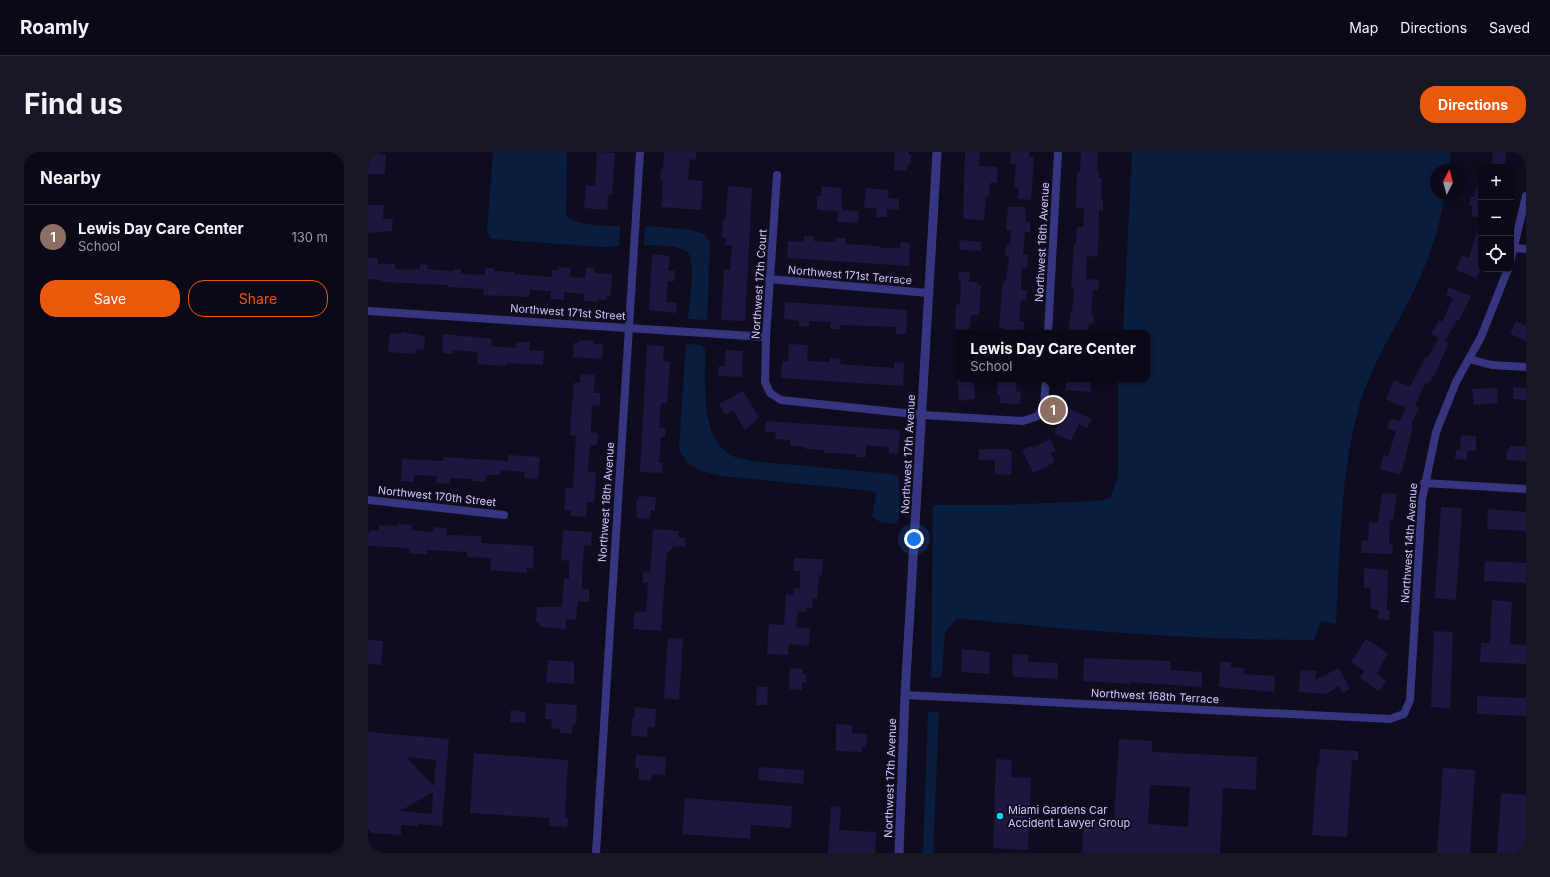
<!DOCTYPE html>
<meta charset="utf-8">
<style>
body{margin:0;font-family:Inter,sans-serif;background:#191724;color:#f1f3f6}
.controls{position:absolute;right:12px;top:12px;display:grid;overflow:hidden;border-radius:8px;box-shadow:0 2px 6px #0003}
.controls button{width:36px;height:36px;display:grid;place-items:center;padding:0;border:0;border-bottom:1px solid #2b2a36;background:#0b0917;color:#f1f3f6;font:20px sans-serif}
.compass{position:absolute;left:1062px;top:12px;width:36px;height:36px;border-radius:50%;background:#0b0917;box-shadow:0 2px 6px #0003;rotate:6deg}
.you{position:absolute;left:546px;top:387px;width:14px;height:14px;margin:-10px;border:3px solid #fff;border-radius:50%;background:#1a73e8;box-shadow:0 0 0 6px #1a73e833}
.badge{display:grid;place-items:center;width:26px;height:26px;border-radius:50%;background:#ea580c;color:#fff;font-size:13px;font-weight:700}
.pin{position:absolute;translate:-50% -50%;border:2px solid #fff;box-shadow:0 1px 4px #0006}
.popup{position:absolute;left:588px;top:178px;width:194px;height:52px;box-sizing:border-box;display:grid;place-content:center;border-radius:8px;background:#0b0917;filter:drop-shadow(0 1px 3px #0005);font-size:13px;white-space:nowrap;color:#9a9aa1}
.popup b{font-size:15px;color:#f1f3f6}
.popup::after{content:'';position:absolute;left:50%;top:100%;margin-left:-8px;border:8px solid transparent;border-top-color:#0b0917}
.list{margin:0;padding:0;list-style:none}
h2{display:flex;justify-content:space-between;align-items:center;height:52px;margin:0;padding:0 16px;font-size:17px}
h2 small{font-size:13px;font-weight:400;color:#9a9aa1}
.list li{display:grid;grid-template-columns:26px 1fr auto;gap:12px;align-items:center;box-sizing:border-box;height:64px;padding:0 16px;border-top:1px solid #2b2a36}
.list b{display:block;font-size:15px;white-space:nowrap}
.list p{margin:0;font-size:13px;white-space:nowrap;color:#9a9aa1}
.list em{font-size:13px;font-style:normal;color:#9a9aa1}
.actions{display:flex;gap:8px;padding:12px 16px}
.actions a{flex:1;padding:9px 0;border:1px solid #ea580c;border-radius:16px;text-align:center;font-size:14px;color:#ea580c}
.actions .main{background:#ea580c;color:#fff}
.icon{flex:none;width:22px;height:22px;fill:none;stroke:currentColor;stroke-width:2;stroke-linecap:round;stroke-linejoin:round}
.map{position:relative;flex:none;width:1158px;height:701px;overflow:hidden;border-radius:16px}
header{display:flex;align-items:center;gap:24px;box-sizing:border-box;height:56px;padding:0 20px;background:#0b0917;border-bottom:1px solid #2b2a36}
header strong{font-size:19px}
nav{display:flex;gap:22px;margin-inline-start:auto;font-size:14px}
.intro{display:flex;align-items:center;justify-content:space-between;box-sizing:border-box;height:96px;padding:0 24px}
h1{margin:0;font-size:28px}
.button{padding:10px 18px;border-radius:16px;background:#ea580c;color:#fff;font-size:14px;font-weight:700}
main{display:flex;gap:24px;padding:0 24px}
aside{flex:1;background:#0b0917;border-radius:16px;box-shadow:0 2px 6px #0003}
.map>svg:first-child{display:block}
.water{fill:#0a1e40}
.building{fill:#1f1740;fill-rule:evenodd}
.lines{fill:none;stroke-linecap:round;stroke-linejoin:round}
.minor{stroke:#37357f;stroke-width:8}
.tertiary{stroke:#37357f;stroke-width:9}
.poi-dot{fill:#00e0f5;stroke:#0f0c1f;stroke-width:1.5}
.labels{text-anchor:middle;stroke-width:4;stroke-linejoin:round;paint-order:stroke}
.street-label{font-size:11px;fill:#cfcaff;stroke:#0f0c1f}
.poi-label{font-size:11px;fill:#cfcaff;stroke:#0f0c1f;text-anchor:start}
</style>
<header>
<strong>Roamly</strong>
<nav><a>Map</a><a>Directions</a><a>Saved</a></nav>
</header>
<div class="intro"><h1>Find us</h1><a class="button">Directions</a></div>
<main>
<aside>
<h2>Nearby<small></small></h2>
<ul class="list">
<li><span class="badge" style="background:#8d6e63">1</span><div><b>Lewis Day Care Center</b><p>School</p></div><em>130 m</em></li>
</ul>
<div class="actions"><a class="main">Save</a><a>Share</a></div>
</aside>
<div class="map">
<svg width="1158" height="701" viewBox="0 0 1158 701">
<rect width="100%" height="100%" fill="#0f0c1f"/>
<!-- water -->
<g class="water">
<path d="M123,0H199L198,63C206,74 238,74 252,74L251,94L235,95L123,87L119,79L125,1Z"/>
<path d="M764,0H1083L1081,18H1068V42H1077C1072,73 1062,105 1048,134C1029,174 1003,212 991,255C972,320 972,403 968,472L953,469L946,488C827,488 708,479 589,466L577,481L574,520L572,526L563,525L565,353H631L731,349L742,346L750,325V227H779V181H755Z"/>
<path d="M282,74L324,78L336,82L342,91L339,168L320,167C321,153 329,108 319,100C308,92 288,94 276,93L277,75Z"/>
<path d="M318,192L334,193L337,198C338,231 331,282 362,303C368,306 377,307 383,309L525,322L531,325C530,337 535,364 528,372L512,370L504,364L508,342L503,339L355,324L333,319L320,312L311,297Z"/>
<path d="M560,560H571L565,701H555Z"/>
</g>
<!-- building -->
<g class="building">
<path d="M0,0H13L12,2L18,3L17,22H0Z"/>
<path d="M229,0L247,1L244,43L241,42L239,58L216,56L218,33L227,34Z"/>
<path d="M296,0H328V8L322,7L320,28L335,29L333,58L293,55L295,28H292L293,17H295Z"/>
<path d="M527,0H540V2H543L542,13H539V19L526,18Z"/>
<path d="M597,0H612L611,14L630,15L629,31H622L621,44H618L616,68L596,67L595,64Z"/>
<path d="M643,0H661V5H666L663,48L650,47L651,36H646L648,12H642Z"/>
<path d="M713,0H730L729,19H731V26H734L733,47H735V59H731L730,105L719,104L718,127L731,128L730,138H725L723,163H726L725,172L721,171L720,181H701L702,160H704L706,136H703L706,92H708L709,75H715L716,56H708L709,20H712Z"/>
<path d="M1125,0H1138L1137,15H1124Z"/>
<path d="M1110,29L1113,30V66L1103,64L1105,54L1101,53L1103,45H1106Z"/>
<path d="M360,34L384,36L377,169L353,168L356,117L362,118L364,93H357L358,86L354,85L355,67H358Z"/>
<path d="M454,34L473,36L474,58L491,59L490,71L469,70L470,59L449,58V44H453Z"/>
<path d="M498,36L521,38L520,46L531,47V58L519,57V65H508L509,56H496Z"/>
<path d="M0,53H16L15,67H25L24,79L0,81Z"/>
<path d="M640,55H657L658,70L662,71V80H657L655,102L660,103L659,116L654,115L653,132V138L659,139L658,148H653L651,169L656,170L655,181H637V177L631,176L635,129H638L641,104H637L638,93H642L643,78H638Z"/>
<path d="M1111,72L1113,73V118L1108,126L1088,118L1094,104L1101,106Z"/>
<path d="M436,84H446V89L467,90L468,86H478L477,92L512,94V96H532L533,90L542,91L541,114L419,106L420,89L436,90Z"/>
<path d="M592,88L613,90V99L591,98Z"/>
<path d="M284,102L302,104L300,119H307L306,129H300L298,150L309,151L308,161L281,158Z"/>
<path d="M0,106H10V112H27V117L47,118V116L52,117V112L60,113L59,117L85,119L86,117H93V122L117,123V116H126V119L146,120V122L184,125V118H191V115L203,116L202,125L217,126L218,115L226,116V121L244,122L243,144H239V148L229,147V150L216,149V142L196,140V148L183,147V139L162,138L161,145L139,144L115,143L116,137L80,135V133L13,130V128L0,127Z"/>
<path d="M591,120H602L601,130H609V133H613L611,163H603L602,176L600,178L587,177L588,152L592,153L593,129H590Z"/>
<path d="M1081,135L1103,144L1091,169L1089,168L1077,189L1081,191L1067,222L1060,232L1057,231L1047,254L1051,256L1043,273H1045L1034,320L1032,319V322L1012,318L1015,303L1020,304L1028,279L1019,276L1022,267L1032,269L1038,256L1018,247L1026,228L1042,235L1058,204L1060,205L1071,186L1063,182L1071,168L1074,170L1085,146L1078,143Z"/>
<path d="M417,150L539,158L538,182H528V175L472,173V177H462L463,170L441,169V175L431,174V169L416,167Z"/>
<path d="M1148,169L1158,174V189L1142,182Z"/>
<path d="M34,180L57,184L56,198L48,197L47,202L20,200L22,181L33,182Z"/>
<path d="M75,182L124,187L123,194L148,196L149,190H162L161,198L176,199L175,213L139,211V214L109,212L110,200L85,198V202L74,201Z"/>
<path d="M211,188L227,189L226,192H235L234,207L205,205L206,191H210Z"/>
<path d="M421,192L440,193L439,209L462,210V206L473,207L472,212L526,216V210L536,211L535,234L413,226L414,209H420Z"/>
<path d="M279,193L296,194L295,209L302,210L299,251H293L291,275L298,276L297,285H293L291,311H295L294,321L272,320Z"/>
<path d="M358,198L375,199L374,225L350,224L351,214H357Z"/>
<path d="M212,222L227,223L226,241H232V254L224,253L223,280L230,281L229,293H222L220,320H228L226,351L219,350L218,365L203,364V359L196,358L198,336H205L208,284L202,283L203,264L206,231H212Z"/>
<path d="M589,227H605L607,247L591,249Z"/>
<path d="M630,227H649L648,239L653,240L652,252L632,251V243H629Z"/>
<path d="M701,227H722L723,240L698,238V228Z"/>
<path d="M1145,235L1158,236V248L1145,247Z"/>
<path d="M1129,236L1130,251L1106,253L1104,237Z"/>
<path d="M375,239L391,266L377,278L365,258L357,263L351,252Z"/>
<path d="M699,255L724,267L719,276L711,272L703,289L686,281Z"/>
<path d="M398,269L532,278L530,302L521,301V295L498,293V305H487L488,302L456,301V298L438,297V295L422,294V288L407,287L408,280H397Z"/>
<path d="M1093,283L1108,284V299H1099V308L1087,307L1088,298H1092Z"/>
<path d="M682,287L688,299L683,301L687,310L665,321L654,298L663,294L664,296Z"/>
<path d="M1142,294H1158V309L1139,308V297H1142Z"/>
<path d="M611,297H641V299H644L643,323L627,322V308H611Z"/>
<path d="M140,303L172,305L170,327L156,326L157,320L132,318V323H118L117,330L104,329V327L82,326V332L68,331L69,324L46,323V330L33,329L34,307L75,309V305L140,309Z"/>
<path d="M1014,341L1029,342L1025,368L1022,367L1021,392H1025L1024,402L993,401L994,388L1000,389L1001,370L1010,371Z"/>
<path d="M271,344L288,345L287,359L283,358L282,367L269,366L268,349H270Z"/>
<path d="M1073,355L1094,356L1088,448L1067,446Z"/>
<path d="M1120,357L1158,360V379L1119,377Z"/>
<path d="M30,372L44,373L43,378L65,380V375L79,376L78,383L114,384L113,391L166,394L165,417L159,416L158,421L122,418L123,406L99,405V400L59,398V403L41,401L42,396L0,394V380H2L3,378L11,379V373L30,374Z"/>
<path d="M285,377L311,379L310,385L317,386V395L306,394L299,401L293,479L265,477L267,459L278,460L280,431H275V419L282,420Z"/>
<path d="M195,378L224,380L223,394L216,393L214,422V437H221V450L210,449L208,468L198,467V477L172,475V471L168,470L169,455H194L196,427H201V409L193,408Z"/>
<path d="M426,406L455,407L454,423H451L449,447L445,446L444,457L438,456V460L430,459L428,475L442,476L441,494L421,492L420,503L399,502L401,472L416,473L418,442L425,443L426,436H432V419H425Z"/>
<path d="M1117,409L1158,411V431L1116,429Z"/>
<path d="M996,416L1020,418L1019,458H1022L1021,468L1010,467L1011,458L1002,457L1003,437L996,436Z"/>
<path d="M1124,448L1144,450L1142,492L1158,493V512L1112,510L1113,491H1122Z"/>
<path d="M1066,479L1085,480L1082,556L1063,555Z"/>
<path d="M300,486L315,487L311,548L296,546Z"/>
<path d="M998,487L1020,501L1009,522L1018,529L1011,539L992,526L996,519L983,510Z"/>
<path d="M0,488L15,489L13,513L0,512Z"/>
<path d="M594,497L622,500L621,522L593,520Z"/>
<path d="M645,502L660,503V510L690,511V527L646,525V523H644Z"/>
<path d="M716,506L803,509L802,518L834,520V535L762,530V532L715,529Z"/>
<path d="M180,508L206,510V532L178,530Z"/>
<path d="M852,510H863V515L876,516L875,522L907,524L906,540L851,535Z"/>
<path d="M422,516L435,517V522H438V531H434V538L421,537Z"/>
<path d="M971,516L982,537L974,541L971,534L958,542L931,540L932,518L948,519L947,528Z"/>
<path d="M389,535H400L399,553H388Z"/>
<path d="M1109,544L1158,546V564L1109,562Z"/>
<path d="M178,551L209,553L208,572H205L204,582L192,581V577L183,576L184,567H177Z"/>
<path d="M267,555L288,557L287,576L280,575L279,585L263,584L264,566H266Z"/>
<path d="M143,558L158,560L157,571L142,570Z"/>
<path d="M468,572L484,573V581L499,582L498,595H494V600L468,599Z"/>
<path d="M0,580L81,587L74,674L50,672V674L33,673V683L2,681V678H0ZM38,605L68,608L66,634ZM65,640L64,662L32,659Z"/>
<path d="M751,587L784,589V600L889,605L888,638L855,636L852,701H714L716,668L746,670ZM782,633L822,635L820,675L780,672Z"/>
<path d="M952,597L990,599V608H984L979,685L944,683L949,613H951Z"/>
<path d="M106,601L200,608L197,665L200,666L199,675L181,674L182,666L102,661Z"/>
<path d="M268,603L298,605L297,623L284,622L283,629L271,628V616H267Z"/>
<path d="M628,607L644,608L643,625L663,626L660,698L625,696Z"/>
<path d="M391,615L436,618L435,632L390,628Z"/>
<path d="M1075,616L1107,618L1102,701H1069Z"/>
<path d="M1133,641L1158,643V701H1129Z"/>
<path d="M317,646L424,654L423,676L383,673L382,687L314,682Z"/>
<path d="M463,654L473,655L471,678L508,680L507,701H460Z"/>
</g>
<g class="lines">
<!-- minor -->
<g class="minor">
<path d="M409,23L398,185L397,230L402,241L413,248L555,263L655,269L670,264L676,253L678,227"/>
<path d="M1147,96L1158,97"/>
<path d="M1143,107L1158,44"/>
<path d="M401,127L560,141"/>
<path d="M0,159L398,185"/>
<path d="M680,181L690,0"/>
<path d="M1101,207L1124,213L1158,215"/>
<path d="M1056,331L1158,337"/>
<path d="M0,348L136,363"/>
<path d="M537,543L1022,567L1036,562L1042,548L1054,348L1068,280L1088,230L1113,185L1140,117"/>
<path d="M228,701L272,0"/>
</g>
<!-- tertiary -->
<path class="tertiary" d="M531,701L537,543L569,0"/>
</g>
<!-- markers -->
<circle class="poi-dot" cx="632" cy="664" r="4"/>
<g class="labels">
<!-- street labels -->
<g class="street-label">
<text transform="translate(674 90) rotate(-87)" y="4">Northwest 16th Avenue</text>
<text transform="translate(482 123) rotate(5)" y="4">Northwest 171st Terrace</text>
<text transform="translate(391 132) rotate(-86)" y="4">Northwest 17th Court</text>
<text transform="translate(200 160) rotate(4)" y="4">Northwest 171st Street</text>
<text transform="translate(540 302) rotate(-87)" y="4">Northwest 17th Avenue</text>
<text transform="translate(69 344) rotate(6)" y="4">Northwest 170th Street</text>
<text transform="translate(238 350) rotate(-86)" y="4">Northwest 18th Avenue</text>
<text transform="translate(1041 391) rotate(-86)" y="4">Northwest 14th Avenue</text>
<text transform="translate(787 544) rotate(3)" y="4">Northwest 168th Terrace</text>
<text transform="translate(522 626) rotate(-88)" y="4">Northwest 17th Avenue</text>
</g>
<!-- poi labels -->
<g class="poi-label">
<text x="640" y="662">Miami Gardens Car<tspan x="640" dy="13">Accident Lawyer Group</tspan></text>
</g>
</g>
</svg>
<div class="controls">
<button>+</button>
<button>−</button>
<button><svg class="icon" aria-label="locate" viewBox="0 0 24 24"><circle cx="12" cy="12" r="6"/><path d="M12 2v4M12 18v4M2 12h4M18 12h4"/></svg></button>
</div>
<svg class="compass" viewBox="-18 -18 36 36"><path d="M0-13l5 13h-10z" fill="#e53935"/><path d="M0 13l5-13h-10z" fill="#9a9aa1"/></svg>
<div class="you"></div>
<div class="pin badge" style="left:685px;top:258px;background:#8d6e63">1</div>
<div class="popup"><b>Lewis Day Care Center</b>School</div>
</div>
</main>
